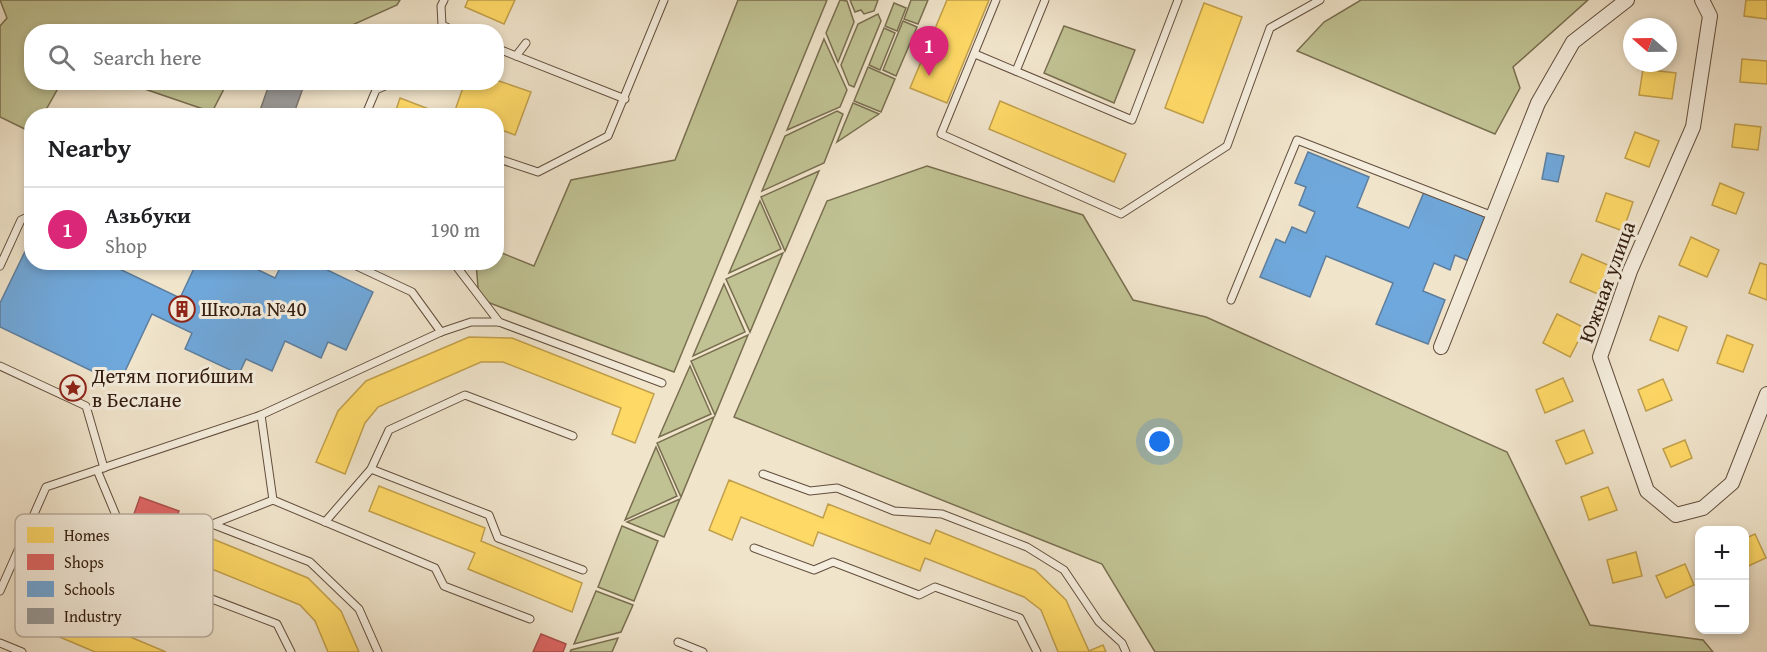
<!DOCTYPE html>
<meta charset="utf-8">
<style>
body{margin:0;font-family:"Gentium Book Plus",serif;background:#f2f2f2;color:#202124}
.controls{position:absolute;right:18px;bottom:18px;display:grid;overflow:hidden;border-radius:12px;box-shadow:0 3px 9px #0003}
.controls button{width:54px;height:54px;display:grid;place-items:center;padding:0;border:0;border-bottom:2px solid #e0e0e0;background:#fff;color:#202124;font:30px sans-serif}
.compass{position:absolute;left:1623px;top:18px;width:54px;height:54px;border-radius:50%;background:#fff;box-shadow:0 3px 9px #0003;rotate:290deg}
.you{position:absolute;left:1160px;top:442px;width:21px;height:21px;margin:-15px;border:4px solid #fff;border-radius:50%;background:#1a73e8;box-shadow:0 0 0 9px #1a73e833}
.badge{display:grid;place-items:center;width:39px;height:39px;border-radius:50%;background:#db2777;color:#fff;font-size:20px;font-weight:700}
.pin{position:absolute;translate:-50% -50px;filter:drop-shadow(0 2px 3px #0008)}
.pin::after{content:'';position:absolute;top:32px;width:21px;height:18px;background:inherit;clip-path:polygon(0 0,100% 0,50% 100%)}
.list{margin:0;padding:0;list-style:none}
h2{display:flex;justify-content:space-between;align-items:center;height:78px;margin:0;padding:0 24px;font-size:26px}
h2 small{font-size:20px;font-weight:400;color:#757577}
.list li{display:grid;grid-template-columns:39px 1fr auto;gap:18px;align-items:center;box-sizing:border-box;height:84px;padding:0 24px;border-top:2px solid #e0e0e0}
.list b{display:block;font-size:22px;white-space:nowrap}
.list p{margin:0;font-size:20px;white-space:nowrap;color:#757577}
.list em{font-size:20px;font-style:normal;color:#757577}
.icon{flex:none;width:33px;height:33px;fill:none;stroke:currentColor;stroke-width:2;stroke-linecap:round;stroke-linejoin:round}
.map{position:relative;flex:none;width:1767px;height:652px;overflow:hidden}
.search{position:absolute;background:#fff;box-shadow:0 3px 9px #0003;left:24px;top:24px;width:480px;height:66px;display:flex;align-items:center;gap:15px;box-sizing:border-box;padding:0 21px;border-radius:24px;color:#757577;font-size:22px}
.panel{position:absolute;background:#fff;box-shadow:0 3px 9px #0003;left:24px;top:108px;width:480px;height:162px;border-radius:24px}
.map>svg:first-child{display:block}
.green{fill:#c0c293;stroke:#796f50;stroke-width:1.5}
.homes{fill:#ffd966;stroke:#c2a04c;stroke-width:1.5}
.shops{fill:#e06666;stroke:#ac504c;stroke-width:1.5}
.schools{fill:#6fa8dc;stroke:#5d7e9e;stroke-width:1.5}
.industry{fill:#999;stroke:#7a746f;stroke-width:1.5}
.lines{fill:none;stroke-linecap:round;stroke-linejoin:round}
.service-casing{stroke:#624e3d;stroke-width:9}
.minor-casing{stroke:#624e3d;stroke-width:16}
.service{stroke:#f5eddd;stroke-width:7}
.minor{stroke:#f5eddd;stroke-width:14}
.labels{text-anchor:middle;stroke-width:6;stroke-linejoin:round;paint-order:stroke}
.street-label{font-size:21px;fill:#321c0e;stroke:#f5eddd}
.poi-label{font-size:21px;fill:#321c0e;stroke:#f5eddd;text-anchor:start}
.key{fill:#f5eddd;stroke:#baae9f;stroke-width:1.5}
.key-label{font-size:16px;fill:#321c0e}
</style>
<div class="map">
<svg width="1767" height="652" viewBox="0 0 1767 652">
<rect width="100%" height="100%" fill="#f0e4cb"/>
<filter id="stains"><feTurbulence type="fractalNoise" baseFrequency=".00333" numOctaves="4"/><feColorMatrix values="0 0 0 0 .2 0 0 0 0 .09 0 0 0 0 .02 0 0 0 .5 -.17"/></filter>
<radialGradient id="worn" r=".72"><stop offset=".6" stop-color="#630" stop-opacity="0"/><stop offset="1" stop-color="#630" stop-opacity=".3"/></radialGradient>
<!-- green -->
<g class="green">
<path d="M0,0H400L397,5L339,31L32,32V82L61,83L43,115L32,116L31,132L0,117V26L7,18Z"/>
<path d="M738,0H827L674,372L479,299L476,263L496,262L497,251L534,266L571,180L675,160Z"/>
<path d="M840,0L847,1L854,22L838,62L826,33Z"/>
<path d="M850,0H878L874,11L864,14L861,10L855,12Z"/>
<path d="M911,0H928L918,24L904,19Z"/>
<path d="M1361,0H1588L1513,67L1520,88L1495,134L1297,51L1324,22Z"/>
<path d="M894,3L906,8L897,31L885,26Z"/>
<path d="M878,14L881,21L854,87L849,85L841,65L858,24Z"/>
<path d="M903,21L917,27L896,76L883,70Z"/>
<path d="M1064,26L1135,50L1114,103L1044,73Z"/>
<path d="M884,28L895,33L880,70L869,65Z"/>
<path d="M824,39L847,90L840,107L787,130Z"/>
<path d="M868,67L895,79L881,112L854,101Z"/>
<path d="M127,83L227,82V83L212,112Z"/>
<path d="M853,103L879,114L837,142Z"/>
<path d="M837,111L843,114L824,163L762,191L785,136Z"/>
<path d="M927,166L1083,215L1133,300L1206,317L1507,452L1590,625L1703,640L1713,652H1155L1102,564L734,417L827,201Z"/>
<path d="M819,171L785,251L761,197Z"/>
<path d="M760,201L781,249L729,273Z"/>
<path d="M783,253L750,332L726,279Z"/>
<path d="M724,284L745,332L693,356Z"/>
<path d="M748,335L715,415L691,361Z"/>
<path d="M690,366L711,414L659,437Z"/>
<path d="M714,417L681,497L657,443Z"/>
<path d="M656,447L677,496L625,520Z"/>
<path d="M680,499L664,537L627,522Z"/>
<path d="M622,526L658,541L634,601L598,587Z"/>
<path d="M596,591L633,605L621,632L574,644Z"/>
<path d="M618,638L612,652H570L571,650Z"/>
</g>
<!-- homes -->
<g class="homes">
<path d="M468,0H515L504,24L465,7Z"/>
<path d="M947,0H989L947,103L910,88Z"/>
<path d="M1746,0H1767V19L1744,16Z"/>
<path d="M1204,3L1242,17L1203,123L1165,108Z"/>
<path d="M1742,59L1767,61V84L1740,82Z"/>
<path d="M1643,69L1676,73L1672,99L1639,95Z"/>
<path d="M496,80L531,92L515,135L496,128V116H453L465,82H496Z"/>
<path d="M400,98L447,116H394Z"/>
<path d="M1000,101L1126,154L1114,182L989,129Z"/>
<path d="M1735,124L1761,127L1758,150L1732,147Z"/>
<path d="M1635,132L1659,141L1649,167L1625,158Z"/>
<path d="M1720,183L1744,193L1736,214L1712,205Z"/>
<path d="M1606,193L1633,202L1623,231L1596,221Z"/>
<path d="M1691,237L1719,250L1707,277L1679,265Z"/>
<path d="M1582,254L1610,266L1598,294L1570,282Z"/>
<path d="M1760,263L1767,265V300L1749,293Z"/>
<path d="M1557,314L1585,328L1570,357L1543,343Z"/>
<path d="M1659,316L1687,327L1678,351L1650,340Z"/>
<path d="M1727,335L1753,345L1743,372L1717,363Z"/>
<path d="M469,337L512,338L654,394L635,443L612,434L621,408L503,362H481L378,407L365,423L345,474L316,462L338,411L366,381Z"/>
<path d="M1563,378L1573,401L1545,413L1536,390Z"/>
<path d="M1663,379L1672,400L1646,411L1638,390Z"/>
<path d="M1584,430L1593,453L1566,464L1556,441Z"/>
<path d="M1685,440L1692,458L1671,467L1663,449Z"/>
<path d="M729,480L823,518L828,504L930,544L936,530L1035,570L1066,600L1089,651L1103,645L1106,652H1058L1041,610L1024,597L925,558L920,571L818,532L813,546L741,517L732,540L709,530Z"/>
<path d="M379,486L485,528L481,541L582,583L572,612L468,569L475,553L369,511Z"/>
<path d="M1608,487L1617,510L1589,520L1581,497Z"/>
<path d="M1755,534L1766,558L1744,568V539Z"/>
<path d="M208,537L308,578L341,611L359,652H328L315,621L300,605L197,563Z"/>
<path d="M1636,552L1642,576L1613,583L1607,560Z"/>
<path d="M1685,564L1694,585L1666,598L1656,576Z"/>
<path d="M66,610L166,652H95L55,635Z"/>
</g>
<!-- shops -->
<g class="shops">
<path d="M140,497L179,511L174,524L157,518L151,535L129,528Z"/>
<path d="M541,634L566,644L563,652H533Z"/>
</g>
<!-- schools -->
<g class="schools">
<path d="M1308,152L1369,177L1357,207L1409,228L1424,192L1488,218L1471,262L1455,255L1450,270L1434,263L1423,291L1445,300L1428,344L1376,324L1393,283L1326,256L1310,297L1260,277L1276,239L1285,243L1292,227L1306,233L1315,212L1299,205L1306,187L1295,183Z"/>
<path d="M1547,153L1564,156L1558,182L1542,179Z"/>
<path d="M32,237V262H105L180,298L197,262H242L275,278L283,262H311L373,292L346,350L328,342L321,358L285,341L272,371L246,359L239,374L185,349L192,333L152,314L119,384L0,327V303Z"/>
</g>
<!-- industry -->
<path class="industry" d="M270,82H287L303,88L293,116H258Z"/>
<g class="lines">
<!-- service casing -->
<g class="service-casing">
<g id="service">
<path d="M444,0L441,6L442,25L457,32"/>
<path d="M996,0L941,134L1121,214L1227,146L1270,28L1320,0"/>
<path d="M496,48L625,99"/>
<path d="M975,54L1132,120L1178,0"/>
<path d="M516,56L526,43"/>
<path d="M1016,71L1045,0"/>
<path d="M365,116L376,90L394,82"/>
<path d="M496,158L538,172L608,136L664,0"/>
<path d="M348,262L412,292L441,332"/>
<path d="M453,262L499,322"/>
<path d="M0,266L21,220L32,215"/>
<path d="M1231,300L1297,140L1493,216"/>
<path d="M0,366L86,406L104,468"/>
<path d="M261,415L273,500L435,568L444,586L530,619"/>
<path d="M371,469L489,515L498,538L583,570"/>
<path d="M97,470L123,532L113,561L277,624L291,652"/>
<path d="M763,474L810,491L837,488L894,511L942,514L1027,547L1064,570L1099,622L1122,643L1126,652"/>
<path d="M325,522L371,469L389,430L465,395L573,436"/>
<path d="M212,524L310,562L359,609L378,652"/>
<path d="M123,532L152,548L273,500"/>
<path d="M754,548L814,570L833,562L919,595L935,587L1020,618L1037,652"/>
<path d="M0,591L46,487L261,415L441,332L471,322H499L662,383"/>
<path d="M678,642L703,652"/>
<path d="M0,643L22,652"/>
</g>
</g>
<!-- minor casing -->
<g class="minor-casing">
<g id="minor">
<path d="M1702,0L1710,16L1693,127L1630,271L1600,357L1647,491L1676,515L1703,508L1732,483L1767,394"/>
<path d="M1441,347L1538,103L1573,42L1627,0"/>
</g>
</g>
<!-- service -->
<use href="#service" class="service"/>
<!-- minor -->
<use href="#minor" class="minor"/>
</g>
<!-- icons -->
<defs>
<g id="building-ring" transform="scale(1.35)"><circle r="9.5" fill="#f5eddd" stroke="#8f2418" stroke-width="1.5"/><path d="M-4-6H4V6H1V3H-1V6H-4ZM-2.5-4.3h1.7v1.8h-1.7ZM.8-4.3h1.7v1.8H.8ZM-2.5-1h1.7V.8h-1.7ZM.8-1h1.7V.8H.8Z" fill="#8f2418"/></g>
<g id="sight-ring" transform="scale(1.35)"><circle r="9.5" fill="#f5eddd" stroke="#8f2418" stroke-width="1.5"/><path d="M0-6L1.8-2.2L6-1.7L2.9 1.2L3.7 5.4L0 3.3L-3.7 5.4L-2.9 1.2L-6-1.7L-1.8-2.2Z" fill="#8f2418"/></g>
</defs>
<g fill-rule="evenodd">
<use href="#building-ring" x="182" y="309"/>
<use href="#sight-ring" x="73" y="388"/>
</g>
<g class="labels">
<!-- street labels -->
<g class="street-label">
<text transform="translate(1607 282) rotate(-70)" y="7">Южная улица</text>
</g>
<!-- poi labels -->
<g class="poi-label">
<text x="201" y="316">Школа №40</text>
<text x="92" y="383">Детям погибшим<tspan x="92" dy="24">в Беслане</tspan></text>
</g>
</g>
<!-- legend -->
<rect x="15" y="514" width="198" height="123" rx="9" class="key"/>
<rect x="27" y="527" width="27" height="16" fill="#ffd966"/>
<rect x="27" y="554" width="27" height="16" fill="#e06666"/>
<rect x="27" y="581" width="27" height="16" fill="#6fa8dc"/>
<rect x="27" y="608" width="27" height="16" fill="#999"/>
<g class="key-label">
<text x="64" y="541">Homes</text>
<text x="64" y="568">Shops</text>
<text x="64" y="595">Schools</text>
<text x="64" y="622">Industry</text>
</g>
<rect width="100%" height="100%" filter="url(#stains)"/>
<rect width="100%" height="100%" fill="url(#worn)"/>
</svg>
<div class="controls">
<button>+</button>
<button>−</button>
</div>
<svg class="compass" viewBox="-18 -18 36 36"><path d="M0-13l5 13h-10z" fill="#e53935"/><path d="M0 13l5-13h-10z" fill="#757577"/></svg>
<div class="you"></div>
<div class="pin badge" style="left:929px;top:76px">1</div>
<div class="search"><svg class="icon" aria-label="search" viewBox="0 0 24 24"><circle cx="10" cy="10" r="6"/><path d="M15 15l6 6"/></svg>Search here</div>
<section class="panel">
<h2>Nearby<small></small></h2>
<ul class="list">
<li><span class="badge">1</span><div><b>Азьбуки</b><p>Shop</p></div><em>190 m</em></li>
</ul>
</section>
</div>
